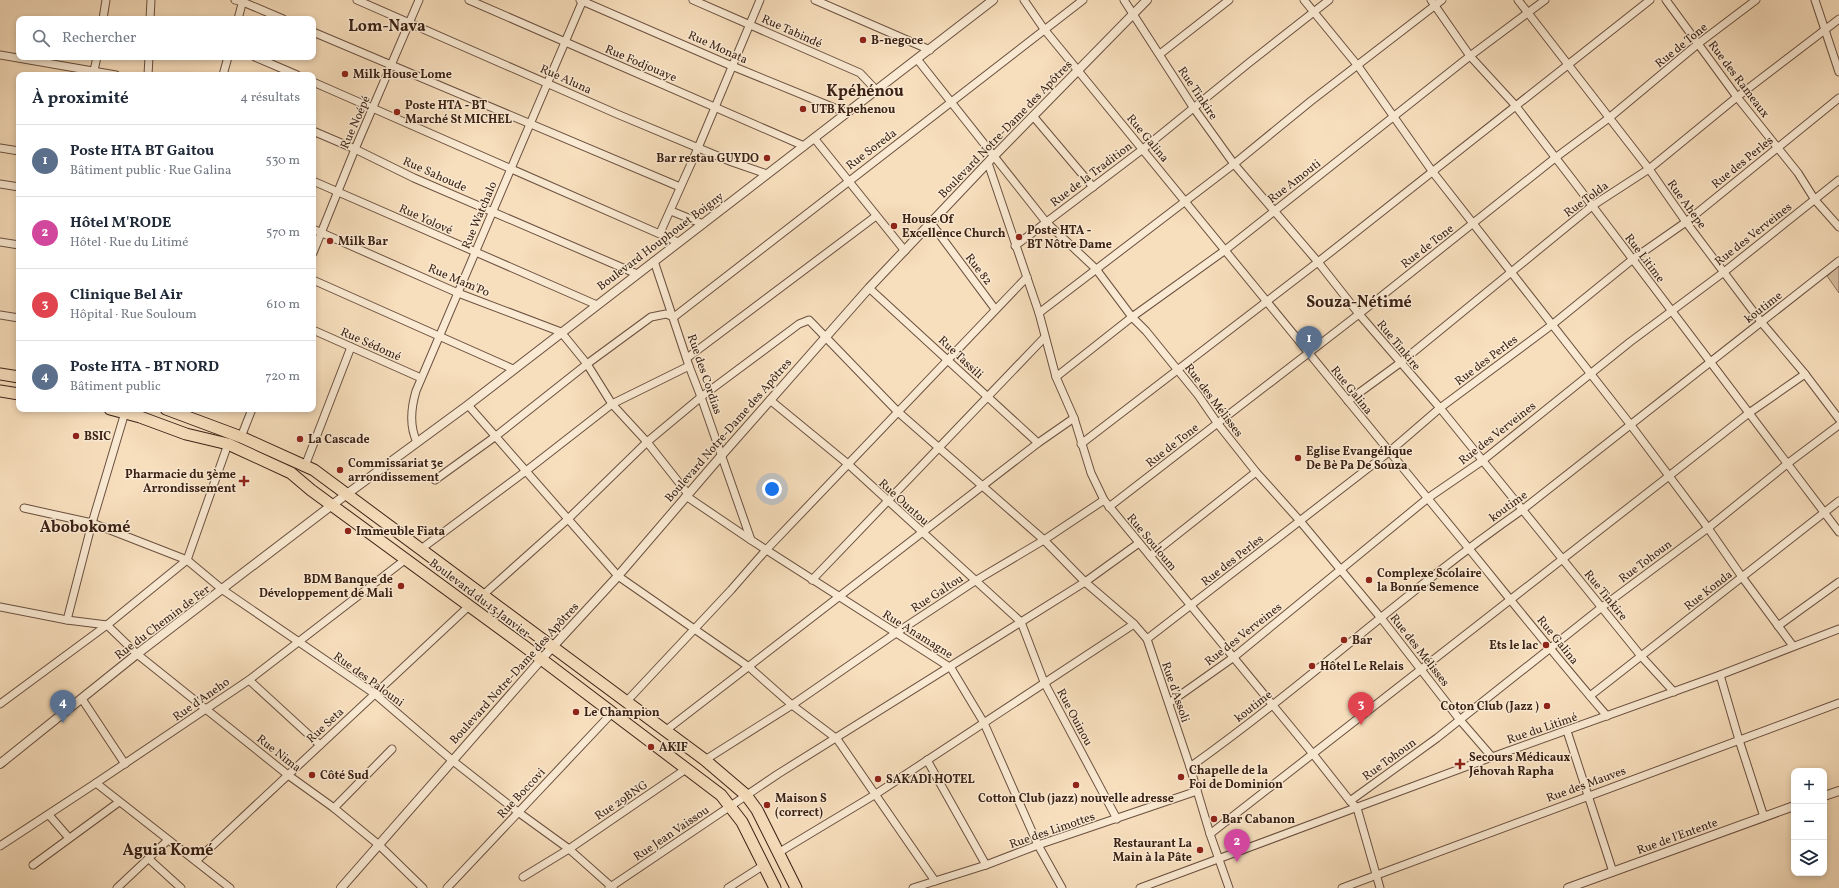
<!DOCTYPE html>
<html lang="fr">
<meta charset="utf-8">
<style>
body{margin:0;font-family:Vollkorn,serif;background:#f2f2f3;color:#1f2937}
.controls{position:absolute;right:12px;bottom:12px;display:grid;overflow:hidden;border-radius:8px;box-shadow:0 2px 6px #0003}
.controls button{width:36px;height:36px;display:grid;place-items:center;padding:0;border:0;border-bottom:1px solid #e0e1e3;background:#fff;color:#1f2937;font:20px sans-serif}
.you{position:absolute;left:772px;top:489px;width:14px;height:14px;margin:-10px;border:3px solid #fff;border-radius:50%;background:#1a73e8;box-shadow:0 0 0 6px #1a73e833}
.badge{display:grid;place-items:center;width:26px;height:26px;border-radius:50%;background:#2563eb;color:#fff;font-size:13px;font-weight:700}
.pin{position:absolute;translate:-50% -33px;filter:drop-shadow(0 1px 2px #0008)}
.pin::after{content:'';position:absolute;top:21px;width:14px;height:12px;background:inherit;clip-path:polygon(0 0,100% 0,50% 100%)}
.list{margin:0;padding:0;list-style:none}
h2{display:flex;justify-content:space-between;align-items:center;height:52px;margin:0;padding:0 16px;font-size:17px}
h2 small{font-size:13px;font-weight:400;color:#747a83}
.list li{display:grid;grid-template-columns:26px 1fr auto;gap:12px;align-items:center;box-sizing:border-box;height:72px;padding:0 16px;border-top:1px solid #e0e1e3}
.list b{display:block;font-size:15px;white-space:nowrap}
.list p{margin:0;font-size:13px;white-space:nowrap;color:#747a83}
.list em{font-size:13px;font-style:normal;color:#747a83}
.icon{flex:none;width:22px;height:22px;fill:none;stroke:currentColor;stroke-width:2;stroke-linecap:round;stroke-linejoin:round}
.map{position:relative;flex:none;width:1839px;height:888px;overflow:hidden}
.search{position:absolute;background:#fff;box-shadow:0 2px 6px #0003;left:16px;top:16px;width:300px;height:44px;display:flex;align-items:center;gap:10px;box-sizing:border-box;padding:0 14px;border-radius:8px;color:#747a83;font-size:15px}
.panel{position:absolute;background:#fff;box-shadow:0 2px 6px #0003;left:16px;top:72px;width:300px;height:340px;border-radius:8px}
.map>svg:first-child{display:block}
.green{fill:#d7bea0;stroke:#89705a}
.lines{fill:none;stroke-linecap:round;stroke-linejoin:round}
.minor-casing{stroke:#6a503f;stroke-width:9}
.tertiary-casing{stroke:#6a503f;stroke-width:10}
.trunk-casing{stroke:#3b2115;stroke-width:13}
.minor{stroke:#faead3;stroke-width:7}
.tertiary{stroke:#faead3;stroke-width:8}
.trunk{stroke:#f7debc;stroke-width:11}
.poi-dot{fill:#8f2418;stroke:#faead3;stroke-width:1.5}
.labels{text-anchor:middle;stroke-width:3;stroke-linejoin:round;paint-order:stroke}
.street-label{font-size:12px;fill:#3b2115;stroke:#faead3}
.poi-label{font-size:12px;font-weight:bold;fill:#3b2115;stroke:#faead3;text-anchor:start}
.district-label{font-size:16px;font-weight:bold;fill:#3b2115;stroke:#faead3}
</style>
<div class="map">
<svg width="1839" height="888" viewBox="0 0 1839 888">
<rect width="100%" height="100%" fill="#f7debc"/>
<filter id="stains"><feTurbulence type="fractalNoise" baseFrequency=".005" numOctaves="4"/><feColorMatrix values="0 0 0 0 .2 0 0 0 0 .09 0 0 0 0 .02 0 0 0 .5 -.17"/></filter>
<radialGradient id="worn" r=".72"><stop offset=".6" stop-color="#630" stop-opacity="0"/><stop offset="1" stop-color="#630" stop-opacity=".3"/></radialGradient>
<!-- green -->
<path class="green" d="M1839,266V293L1827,276Z"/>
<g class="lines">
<!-- minor casing -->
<g class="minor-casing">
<g id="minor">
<path d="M235,0L243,2L283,19"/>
<path d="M357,0L617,114L732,162L767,174"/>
<path d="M469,0L804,146"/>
<path d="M580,0L732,66L847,113"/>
<path d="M693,0L860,73L877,91"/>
<path d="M815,0L930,50"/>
<path d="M1024,0L1044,29C1174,188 1304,347 1434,506C1492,576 1548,648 1607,716"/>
<path d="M1124,0L1193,107L1234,164L1318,262L1359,314L1440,408L1641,656L1674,692"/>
<path d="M1304,0L1358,66L1432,171L1630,424L1708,528L1742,577L1793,646"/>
<path d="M1431,0L1470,56L1515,105L1575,183L1839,532"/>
<path d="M1518,0L1649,169L1686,222L1762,323L1805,374L1839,419"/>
<path d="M1666,0L1737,97L1798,173L1815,200L1839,227"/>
<path d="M1815,0L1839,72"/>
<path d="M103,19L106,0"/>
<path d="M150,19L151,0"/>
<path d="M238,19L243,0"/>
<path d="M313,32L680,187"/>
<path d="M1160,54L1229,0"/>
<path d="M0,55L116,75"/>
<path d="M255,57L297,75"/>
<path d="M917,59L1046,222L1096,269L1132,317L1146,331L1198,395L1218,424L1256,472L1300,521L1381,618L1460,720L1492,757"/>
<path d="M93,75L97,57"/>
<path d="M148,75L149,57"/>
<path d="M223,75L228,57"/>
<path d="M313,82L678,242"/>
<path d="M1033,116L1093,187"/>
<path d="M313,131L355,149L414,178L637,274"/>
<path d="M814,138L905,251"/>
<path d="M0,148L19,151"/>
<path d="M988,163L1039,313L1056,377L1074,418L1091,473L1104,500L1313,754L1350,801L1357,808L1380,888"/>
<path d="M313,181L597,305"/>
<path d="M0,184L19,187"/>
<path d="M671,211L703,224"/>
<path d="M931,223L995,309"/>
<path d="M313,229L458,293L561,332L587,364L612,404L647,442L688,494"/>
<path d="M660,233L698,148L760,0"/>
<path d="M0,242L19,245"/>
<path d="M1015,246L1143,149L1250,62L1329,0"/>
<path d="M313,253L355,149L419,0"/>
<path d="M654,261L689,366L701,397L751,540"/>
<path d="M313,280L513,369"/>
<path d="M869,288L1038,443"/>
<path d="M1039,313L1234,164L1311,101L1442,0"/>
<path d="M0,315L19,318"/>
<path d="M313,330L421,378"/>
<path d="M687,358L876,216"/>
<path d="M1056,377L1132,317L1224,251L1470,56L1545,0"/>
<path d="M770,400L848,464L1021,622L1044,682L1117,819"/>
<path d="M1348,401L1400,363L1592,206L1649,169L1737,97L1839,19"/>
<path d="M468,405L618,576L749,667L792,705L837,739L935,881"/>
<path d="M241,437L252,409"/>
<path d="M417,442C409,426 411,408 416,391L583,0"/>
<path d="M1081,444L1318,262L1650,0"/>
<path d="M305,466L351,347"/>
<path d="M435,480L496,436L587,364L651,317L666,314L674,317L1083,0"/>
<path d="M686,496L751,540L951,668L984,723L1038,845L1062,888"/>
<path d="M1109,507L1359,314L1555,158L1609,118L1699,43L1756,0"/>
<path d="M24,508L92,523L187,560L223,590L375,694L453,761L518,812L569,849L613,888"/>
<path d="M421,549L526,471L612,404L689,366"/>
<path d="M1150,556L1256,472"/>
<path d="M812,580L1044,338"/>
<path d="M483,595L568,519L647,442L701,397L799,324L809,320L897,411L1044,540L1085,582L1134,624L1147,639L1190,767L1210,834L1229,888"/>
<path d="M0,607L67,620L107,625L137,654L288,775L334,808L379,845L423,888"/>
<path d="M67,620L92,523L126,409"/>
<path d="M1778,626L1839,582"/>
<path d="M1147,639L1389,452L1440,408L1553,324L1633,259L1686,222L1839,98"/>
<path d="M1720,675L1739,740L1764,817"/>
<path d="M249,680L320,745"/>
<path d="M1590,696L1839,501"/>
<path d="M82,699L125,764"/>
<path d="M626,702L731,590L766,550L1027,277"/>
<path d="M1169,703L1234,657L1428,498L1482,461L1630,342L1724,272L1839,180"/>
<path d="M0,704L107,625L187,560L228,444"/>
<path d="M665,731L1038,443L1074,418"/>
<path d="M1567,731L1613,872"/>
<path d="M705,760L792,705L896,633L975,581L1044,540L1104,500"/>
<path d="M927,760L986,865"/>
<path d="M1190,767C1304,686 1407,590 1522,510L1839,261"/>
<path d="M96,783L230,888"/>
<path d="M1350,801L1437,738L1602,607L1708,528L1787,464L1839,425"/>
<path d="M334,808L392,749"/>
<path d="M49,815L69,838"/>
<path d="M1210,834L1669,476L1749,413L1805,374"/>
<path d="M0,846L96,783L249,680L406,559"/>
<path d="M778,853L876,794L1134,624"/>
<path d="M149,859L181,888"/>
<path d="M196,861L469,606"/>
<path d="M33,865L119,802"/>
<path d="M523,877L569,849L686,769"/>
<path d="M117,888L168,840"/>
<path d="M447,888L612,713"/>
<path d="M609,888L778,774L1085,582L1139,543"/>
<path d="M728,888L764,865"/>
<path d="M913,888L986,865L1038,845L1197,791"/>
<path d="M1140,888L1492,757L1720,675L1839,629"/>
<path d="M1342,888L1839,703"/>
</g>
</g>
<!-- tertiary casing -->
<g class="tertiary-casing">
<g id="tertiary">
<path d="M0,764L137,654L332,505L468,405L993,0"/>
<path d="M1824,796L1839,791"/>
<path d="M341,888L547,653L618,576L721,456L869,288L994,156L1147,0"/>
<path d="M1568,888L1794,806"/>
</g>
</g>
<!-- trunk casing -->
<g class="trunk-casing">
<g id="trunk">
<path d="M0,374L19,377"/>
<path d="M0,391L19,394"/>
<path d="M110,409L140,417L186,434L228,444L291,473L311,490L524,646L721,795L742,822L775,888"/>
<path d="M166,409L241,437L314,470L705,760L746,795L757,810L796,888"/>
</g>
</g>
<!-- minor -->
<use href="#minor" class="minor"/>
<!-- tertiary -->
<use href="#tertiary" class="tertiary"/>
<!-- trunk -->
<use href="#trunk" class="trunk"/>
</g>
<!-- markers -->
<g class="poi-dot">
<circle cx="863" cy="40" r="4"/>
<circle cx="345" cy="74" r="4"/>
<circle cx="803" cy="109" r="4"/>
<circle cx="397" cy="112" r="4"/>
<circle cx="767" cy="158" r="4"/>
<circle cx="894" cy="226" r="4"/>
<circle cx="1019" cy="237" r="4"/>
<circle cx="330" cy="241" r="4"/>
<circle cx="76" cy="436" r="4"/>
<circle cx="300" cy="439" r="4"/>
<circle cx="1298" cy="458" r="4"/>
<circle cx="340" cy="470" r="4"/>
<path d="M242 475h4v4h4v4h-4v4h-4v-4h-4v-4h4z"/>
<circle cx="348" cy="531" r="4"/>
<circle cx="1369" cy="580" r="4"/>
<circle cx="401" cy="586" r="4"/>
<circle cx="1344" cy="640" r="4"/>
<circle cx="1546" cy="645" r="4"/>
<circle cx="1312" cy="666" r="4"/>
<circle cx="1547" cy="706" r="4"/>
<circle cx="576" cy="712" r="4"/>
<circle cx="651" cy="747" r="4"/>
<path d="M1458 758h4v4h4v4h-4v4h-4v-4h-4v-4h4z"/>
<circle cx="312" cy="775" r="4"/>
<circle cx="1181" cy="777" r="4"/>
<circle cx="878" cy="779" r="4"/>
<circle cx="1076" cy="785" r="4"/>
<circle cx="767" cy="805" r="4"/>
<circle cx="1214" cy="819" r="4"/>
<circle cx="1200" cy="850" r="4"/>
</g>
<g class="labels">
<!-- street labels -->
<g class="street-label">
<text transform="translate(792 31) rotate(24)" y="4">Rue Tabindé</text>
<text transform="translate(1681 45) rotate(-39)" y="4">Rue de Tone</text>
<text transform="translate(718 47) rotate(24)" y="4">Rue Monata</text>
<text transform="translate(641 63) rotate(23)" y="4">Rue Fodjouaye</text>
<text transform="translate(566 79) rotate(24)" y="4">Rue Aluna</text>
<text transform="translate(1739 79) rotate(53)" y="4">Rue des Rameaux</text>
<text transform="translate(1198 93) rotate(56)" y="4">Rue Tinkire</text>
<text transform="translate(355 122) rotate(-66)" y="4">Rue Noépé</text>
<text transform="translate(1005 129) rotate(-46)" y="4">Boulevard Notre-Dame des Apôtres</text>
<text transform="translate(1148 138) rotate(50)" y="4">Rue Galina</text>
<text transform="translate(871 149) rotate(-37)" y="4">Rue Soreda</text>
<text transform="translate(1742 162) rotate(-39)" y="4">Rue des Perles</text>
<text transform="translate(435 174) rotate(24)" y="4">Rue Sahoude</text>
<text transform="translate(1091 174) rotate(-37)" y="4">Rue de la Tradition</text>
<text transform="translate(1294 181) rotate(-38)" y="4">Rue Amouti</text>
<text transform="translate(1586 199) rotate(-36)" y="4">Rue Tolda</text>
<text transform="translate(1687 204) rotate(54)" y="4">Rue Ahepe</text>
<text transform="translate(479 215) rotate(-67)" y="4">Rue Watchalo</text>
<text transform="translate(426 219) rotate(24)" y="4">Rue Yolové</text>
<text transform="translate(1753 234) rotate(-38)" y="4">Rue des Verveines</text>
<text transform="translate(660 241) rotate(-37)" y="4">Boulevard Houphouet Boigny</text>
<text transform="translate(1427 246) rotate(-38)" y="4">Rue de Tone</text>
<text transform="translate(1645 258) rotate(53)" y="4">Rue Litime</text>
<text transform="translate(979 269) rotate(53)" y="4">Rue 82</text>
<text transform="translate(459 280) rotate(23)" y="4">Rue Mam'Po</text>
<text transform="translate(1763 307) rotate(-38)" y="4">koutime</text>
<text transform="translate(371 344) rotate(24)" y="4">Rue Sédomé</text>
<text transform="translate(1399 345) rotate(50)" y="4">Rue Tinkire</text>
<text transform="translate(961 357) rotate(43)" y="4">Rue Tassili</text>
<text transform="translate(1486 360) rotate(-37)" y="4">Rue des Perles</text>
<text transform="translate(705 374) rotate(71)" y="4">Rue des Cordias</text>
<text transform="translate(1352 390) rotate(51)" y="4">Rue Galina</text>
<text transform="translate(1214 400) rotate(53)" y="4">Rue des Mélisses</text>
<text transform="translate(728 430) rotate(-49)" y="4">Boulevard Notre-Dame des Apôtres</text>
<text transform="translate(1497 433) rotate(-38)" y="4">Rue des Verveines</text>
<text transform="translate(1172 445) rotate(-38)" y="4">Rue de Tone</text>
<text transform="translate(904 502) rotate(42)" y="4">Rue Ountou</text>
<text transform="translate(1508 506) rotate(-36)" y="4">koutime</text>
<text transform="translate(1152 542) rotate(50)" y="4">Rue Souloum</text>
<text transform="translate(1232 560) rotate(-38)" y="4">Rue des Perles</text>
<text transform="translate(1645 561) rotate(-37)" y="4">Rue Tohoun</text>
<text transform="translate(1708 590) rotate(-38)" y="4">Rue Konda</text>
<text transform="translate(937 593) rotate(-33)" y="4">Rue GaÏtou</text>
<text transform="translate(1606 595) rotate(51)" y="4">Rue Tinkire</text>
<text transform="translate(480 598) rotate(37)" y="4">Boulevard du 13 Janvier</text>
<text transform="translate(162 622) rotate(-37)" y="4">Rue du Chemin de Fer</text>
<text transform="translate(918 634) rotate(32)" y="4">Rue Anamagne</text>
<text transform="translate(1243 634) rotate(-38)" y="4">Rue des Verveines</text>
<text transform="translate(1558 640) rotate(51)" y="4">Rue Galina</text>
<text transform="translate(1420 650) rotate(52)" y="4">Rue des Mélisses</text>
<text transform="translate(514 673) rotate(-48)" y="4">Boulevard Notre-Dame des Apôtres</text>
<text transform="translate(369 679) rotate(36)" y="4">Rue des Palouni</text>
<text transform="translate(1176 692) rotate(71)" y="4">Rue d'Assoli</text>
<text transform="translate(201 699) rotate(-35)" y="4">Rue d'Aneho</text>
<text transform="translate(1253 706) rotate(-38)" y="4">koutime</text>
<text transform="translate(1075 717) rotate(62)" y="4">Rue Ouinou</text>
<text transform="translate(325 725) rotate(-43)" y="4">Rue Seta</text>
<text transform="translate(1542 728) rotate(-19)" y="4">Rue du Litimé</text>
<text transform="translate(279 753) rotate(38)" y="4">Rue Nima</text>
<text transform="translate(1389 759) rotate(-36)" y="4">Rue Tohoun</text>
<text transform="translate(1586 784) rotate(-20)" y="4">Rue des Mauves</text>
<text transform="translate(521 793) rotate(-47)" y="4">Rue Boccovi</text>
<text transform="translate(621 800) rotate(-34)" y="4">Rue 29BNG</text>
<text transform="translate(1052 830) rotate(-19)" y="4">Rue des Limottes</text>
<text transform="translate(671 833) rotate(-34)" y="4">Rue Jean Vaissou</text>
<text transform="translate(1677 836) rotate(-20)" y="4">Rue de l'Entente</text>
</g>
<!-- poi labels -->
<g class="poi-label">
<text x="871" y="44">B-negoce</text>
<text x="353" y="78">Milk House Lome</text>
<text x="405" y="109">Poste HTA - BT<tspan x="405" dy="14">Marché St MICHEL</tspan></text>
<text x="811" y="113">UTB Kpehenou</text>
<text x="759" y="162" text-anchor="end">Bar restau GUYDO</text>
<text x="902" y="223">House Of<tspan x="902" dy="14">Excellence Church</tspan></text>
<text x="1027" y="234">Poste HTA -<tspan x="1027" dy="14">BT Nôtre Dame</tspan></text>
<text x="338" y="245">Milk Bar</text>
<text x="84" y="440">BSIC</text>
<text x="308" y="443">La Cascade</text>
<text x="1306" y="455">Eglise Evangélique<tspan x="1306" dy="14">De Bè Pa De Souza</tspan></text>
<text x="348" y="467">Commissariat 3e<tspan x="348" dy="14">arrondissement</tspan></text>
<text x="236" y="478" text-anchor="end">Pharmacie du 3ème<tspan x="236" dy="14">Arrondissement</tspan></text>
<text x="356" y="535">Immeuble Fiata</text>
<text x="1377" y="577">Complexe Scolaire<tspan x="1377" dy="14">la Bonne Semence</tspan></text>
<text x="393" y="583" text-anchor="end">BDM Banque de<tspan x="393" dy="14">Développement de Mali</tspan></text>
<text x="1352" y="644">Bar</text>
<text x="1538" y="649" text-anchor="end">Ets le lac</text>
<text x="1320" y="670">Hôtel Le Relais</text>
<text x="1539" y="710" text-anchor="end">Coton Club (Jazz )</text>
<text x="584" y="716">Le Champion</text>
<text x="659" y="751">AKIF</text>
<text x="1469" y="761">Secours Médicaux<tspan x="1469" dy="14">Jehovah Rapha</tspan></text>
<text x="1189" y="774">Chapelle de la<tspan x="1189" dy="14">Foi de Dominion</tspan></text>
<text x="320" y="779">Côté Sud</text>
<text x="886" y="783">SAKADI HOTEL</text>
<text x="775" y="802">Maison S<tspan x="775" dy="14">(correct)</tspan></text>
<text x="1076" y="802" text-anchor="middle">Cotton Club (jazz) nouvelle adresse</text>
<text x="1222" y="823">Bar Cabanon</text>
<text x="1192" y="847" text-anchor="end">Restaurant La<tspan x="1192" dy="14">Main à la Pâte</tspan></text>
</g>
<!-- district labels -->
<g class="district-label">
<text x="387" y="31">Lom-Nava</text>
<text x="865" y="96">Kpéhénou</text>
<text x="1359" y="307">Souza-Nétimé</text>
<text x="85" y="532">Abobokomé</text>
<text x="168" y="855">Aguia Komé</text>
</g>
</g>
<rect width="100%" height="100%" filter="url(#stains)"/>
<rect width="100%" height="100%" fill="url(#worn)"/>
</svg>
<div class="controls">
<button>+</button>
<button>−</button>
<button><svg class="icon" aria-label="layers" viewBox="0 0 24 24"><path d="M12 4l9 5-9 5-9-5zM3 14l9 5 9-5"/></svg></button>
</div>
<div class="you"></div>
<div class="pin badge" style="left:1309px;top:359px;background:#5c6f8a">1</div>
<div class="pin badge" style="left:1237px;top:862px;background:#d1479c">2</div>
<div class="pin badge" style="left:1361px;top:725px;background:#e0444e">3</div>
<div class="pin badge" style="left:63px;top:723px;background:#5c6f8a">4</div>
<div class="search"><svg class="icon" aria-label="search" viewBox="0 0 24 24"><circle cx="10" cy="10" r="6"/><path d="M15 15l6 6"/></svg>Rechercher</div>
<section class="panel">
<h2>À proximité<small>4 résultats</small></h2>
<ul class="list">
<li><span class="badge" style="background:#5c6f8a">1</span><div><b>Poste HTA BT Gaitou</b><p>Bâtiment public · Rue Galina</p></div><em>530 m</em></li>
<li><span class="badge" style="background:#d1479c">2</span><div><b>Hôtel M'RODE</b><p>Hôtel · Rue du Litimé</p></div><em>570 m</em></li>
<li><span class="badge" style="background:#e0444e">3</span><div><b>Clinique Bel Air</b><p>Hôpital · Rue Souloum</p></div><em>610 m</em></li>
<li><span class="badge" style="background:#5c6f8a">4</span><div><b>Poste HTA - BT NORD</b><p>Bâtiment public</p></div><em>720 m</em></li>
</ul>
</section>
</div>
